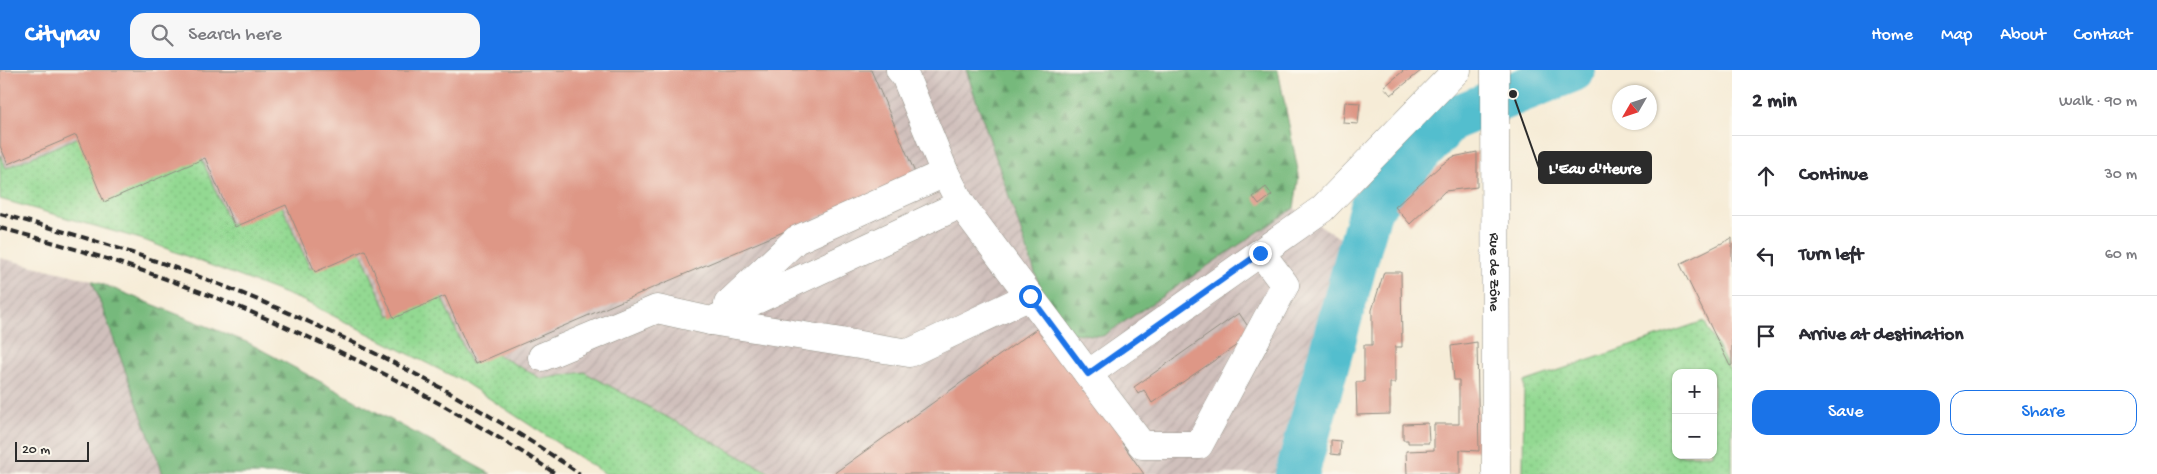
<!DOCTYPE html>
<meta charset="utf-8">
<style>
body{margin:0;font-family:"Gochi Hand",sans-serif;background:#f7f7f7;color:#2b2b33}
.controls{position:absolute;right:15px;bottom:15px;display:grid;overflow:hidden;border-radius:10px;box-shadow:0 1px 4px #0004}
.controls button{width:45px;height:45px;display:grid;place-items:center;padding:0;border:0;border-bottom:1px solid #e1e1e2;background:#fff;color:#2b2b33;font:25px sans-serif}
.compass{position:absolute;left:1612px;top:15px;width:45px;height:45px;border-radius:50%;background:#fff;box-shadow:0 1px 4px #0004;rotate:231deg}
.scale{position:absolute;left:15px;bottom:12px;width:74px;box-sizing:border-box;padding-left:5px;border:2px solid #2b2b2b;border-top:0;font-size:14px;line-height:18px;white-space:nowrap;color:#2b2b2b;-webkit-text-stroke:4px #fbf7ec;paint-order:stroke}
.stop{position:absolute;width:15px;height:15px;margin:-11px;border:4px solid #1a73e8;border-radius:50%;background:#fff}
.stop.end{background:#1a73e8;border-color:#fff;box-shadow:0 1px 5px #0008}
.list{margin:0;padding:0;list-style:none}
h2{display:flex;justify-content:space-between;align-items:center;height:65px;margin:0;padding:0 20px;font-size:21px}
h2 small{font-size:16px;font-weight:400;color:#7c7c81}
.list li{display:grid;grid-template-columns:32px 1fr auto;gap:15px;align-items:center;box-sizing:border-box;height:80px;padding:0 20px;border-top:1px solid #e1e1e2}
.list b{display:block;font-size:19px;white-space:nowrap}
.list em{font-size:16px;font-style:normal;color:#7c7c81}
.actions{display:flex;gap:10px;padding:15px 20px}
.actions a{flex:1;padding:11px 0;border:1px solid #1a73e8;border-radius:15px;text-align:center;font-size:18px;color:#1a73e8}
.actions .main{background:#1a73e8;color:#fff}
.icon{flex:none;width:28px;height:28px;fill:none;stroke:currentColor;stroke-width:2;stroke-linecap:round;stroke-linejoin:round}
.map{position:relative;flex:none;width:1732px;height:404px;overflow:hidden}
header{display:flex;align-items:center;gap:30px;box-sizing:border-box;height:70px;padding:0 25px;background:#1a73e8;color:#fff}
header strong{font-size:24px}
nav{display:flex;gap:28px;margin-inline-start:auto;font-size:18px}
.search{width:350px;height:45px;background:#f7f7f7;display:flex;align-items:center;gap:12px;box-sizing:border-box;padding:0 18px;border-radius:15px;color:#7c7c81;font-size:19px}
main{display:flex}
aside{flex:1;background:#fff}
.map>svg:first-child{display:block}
.industrial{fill:url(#industrial-furrows)}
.grass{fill:url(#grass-dots);stroke:#5f825e;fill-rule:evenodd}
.forest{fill:url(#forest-firs);stroke:#507254}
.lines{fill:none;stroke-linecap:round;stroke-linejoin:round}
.river{stroke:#53bece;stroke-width:44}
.building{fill:#de9786}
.minor-casing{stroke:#908c81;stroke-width:29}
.minor{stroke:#fff;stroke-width:28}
.rail{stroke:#2b2b2b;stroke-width:4;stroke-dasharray:8 4;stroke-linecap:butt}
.route{stroke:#1a73e8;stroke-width:6}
.labels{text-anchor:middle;stroke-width:4.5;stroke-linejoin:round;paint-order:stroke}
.street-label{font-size:15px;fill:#2b2b2b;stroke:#fbf7ec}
.leader{fill:none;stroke:#2b2b2b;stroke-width:2}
.callout-dot{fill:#2b2b2b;stroke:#fbf7ec;stroke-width:2}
.callout{fill:#2b2b2b;stroke:#2b2b2b;stroke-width:2}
.callout-label{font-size:16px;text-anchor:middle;font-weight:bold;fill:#fff}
</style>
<header>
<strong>Citynav</strong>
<div class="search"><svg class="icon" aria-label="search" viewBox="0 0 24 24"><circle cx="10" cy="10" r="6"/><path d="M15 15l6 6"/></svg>Search here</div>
<nav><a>Home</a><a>Map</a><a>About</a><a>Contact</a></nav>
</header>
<main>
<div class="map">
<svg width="1732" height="404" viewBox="0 0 1732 404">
<defs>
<pattern id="industrial-furrows" width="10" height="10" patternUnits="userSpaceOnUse" patternTransform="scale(1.25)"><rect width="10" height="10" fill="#d0c0bc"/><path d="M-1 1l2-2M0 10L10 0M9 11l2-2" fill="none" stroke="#b3a5a2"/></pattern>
<pattern id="grass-dots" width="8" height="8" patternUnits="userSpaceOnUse" patternTransform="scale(1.25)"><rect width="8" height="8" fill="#93d992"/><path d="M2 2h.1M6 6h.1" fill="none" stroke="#7fba7e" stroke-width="1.8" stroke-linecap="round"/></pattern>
<pattern id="forest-firs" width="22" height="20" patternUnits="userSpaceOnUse" patternTransform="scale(1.25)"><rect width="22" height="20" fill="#76b97c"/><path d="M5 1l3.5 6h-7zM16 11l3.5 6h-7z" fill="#619766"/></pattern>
</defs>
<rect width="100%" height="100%" fill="#fbf7ec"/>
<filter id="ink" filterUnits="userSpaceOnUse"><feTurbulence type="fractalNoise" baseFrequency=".02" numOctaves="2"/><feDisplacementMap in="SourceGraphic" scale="10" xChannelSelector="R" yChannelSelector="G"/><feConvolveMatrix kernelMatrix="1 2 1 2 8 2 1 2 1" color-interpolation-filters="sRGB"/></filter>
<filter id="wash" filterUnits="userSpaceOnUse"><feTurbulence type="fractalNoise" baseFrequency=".0096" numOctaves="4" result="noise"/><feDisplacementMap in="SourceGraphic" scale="20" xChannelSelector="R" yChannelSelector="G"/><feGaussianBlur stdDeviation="1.12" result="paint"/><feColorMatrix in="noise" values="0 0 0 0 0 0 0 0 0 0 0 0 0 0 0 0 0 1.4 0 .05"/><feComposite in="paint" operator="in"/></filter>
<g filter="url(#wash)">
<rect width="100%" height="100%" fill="#f6ecd7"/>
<!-- industrial -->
<g class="industrial">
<path d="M0,0H966L1048,241L1103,266L1294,138L1341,169L1275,404H772L584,302L542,310L496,284L471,295L440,225L389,247L359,178L310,199L281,134L230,155L79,67L6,98L0,85Z"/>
<path d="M0,188L92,210L163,404H0Z"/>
</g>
<!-- grass -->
<g class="grass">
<path d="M79,67L201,87L230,155L281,134L310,199L359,178L389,246L440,224L471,294L496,284L542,309L584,302L772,404H605L464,312L304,231L144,170L0,129V85L6,98Z"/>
<path d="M1704,251L1732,304V404H1523L1524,312ZM1676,303H1713V385H1676Z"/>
</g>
<!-- forest -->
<g class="forest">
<path d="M966,0H1278L1299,105L1294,138L1103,266L1071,263L1048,241Z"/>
<path d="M92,210L249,273L491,404H163Z"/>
</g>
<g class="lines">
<!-- river -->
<path class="river" d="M1297,404L1371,137L1451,49L1573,0"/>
</g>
<g id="blocks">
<!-- building -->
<g class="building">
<path d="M0,0H871L916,105L475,294L445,226L394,248L365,180L315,202L286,135L235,157L205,88L104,132L76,65L8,94L0,76Z"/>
<path d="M1402,0H1422L1391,25L1384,17L1403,1Z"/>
<path d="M1345,32L1360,33L1358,54L1343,53Z"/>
<path d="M1477,82V117L1445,121L1410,154L1395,137L1440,96L1453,87Z"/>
<path d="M1266,117L1272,125L1259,135L1253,127Z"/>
<path d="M1732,168V295L1730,296L1680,194Z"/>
<path d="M1384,202H1401L1402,277H1395V313H1390V344L1357,345L1356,312H1364V275H1372V240Z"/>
<path d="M1239,243L1253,264L1152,333L1144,320L1138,324L1134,317Z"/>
<path d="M1039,257L1128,369L1122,373L1144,404H833Z"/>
<path d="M1477,272L1479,381L1460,380V404H1407L1406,381L1434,380V354H1459V310H1454L1451,276Z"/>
<path d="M1428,353L1429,373H1408V370H1403V354Z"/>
<path d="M1331,370L1341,371L1340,385L1331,384Z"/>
</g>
</g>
</g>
<g filter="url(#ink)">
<use href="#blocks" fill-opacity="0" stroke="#908c81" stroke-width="1"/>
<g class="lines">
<!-- minor casing -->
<g class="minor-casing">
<g id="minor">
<path d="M900,0L905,6L945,103L961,134L1088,304L1322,139L1457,0"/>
<path id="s1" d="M1495,0L1496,404"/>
<path d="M728,234L796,170L945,103"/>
<path d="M711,251L909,283L1030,226"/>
<path d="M542,287L657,239L711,251L961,134"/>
<path d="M1088,304L1142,375H1199L1285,215L1261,183"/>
</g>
</g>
<!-- minor -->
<use href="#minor" class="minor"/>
<!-- rail -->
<g class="rail">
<path d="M0,144C206,197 404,283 580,404"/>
<path d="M0,158C155,198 303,257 442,335C481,357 519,379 556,404"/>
</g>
</g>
</g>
<g class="lines" filter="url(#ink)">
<!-- route -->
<path class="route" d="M1030,226L1088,304L1260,183"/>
</g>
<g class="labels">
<!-- street labels -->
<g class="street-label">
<text dy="5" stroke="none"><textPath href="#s1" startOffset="202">Rue de Zône</textPath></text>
</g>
</g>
<!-- callouts -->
<path class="leader" d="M1513 24L1539 98"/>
<circle class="callout-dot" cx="1513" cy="24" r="5"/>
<rect class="callout" x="1539" y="82" width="112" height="31" rx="5"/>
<g class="callout-label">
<text x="1595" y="103">L'Eau d'Heure</text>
</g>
</svg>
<div class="controls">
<button>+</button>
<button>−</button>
</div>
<svg class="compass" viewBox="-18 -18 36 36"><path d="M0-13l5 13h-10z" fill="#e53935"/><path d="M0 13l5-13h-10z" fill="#7c7c81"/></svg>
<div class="scale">20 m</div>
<div class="stop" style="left:1030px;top:226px"></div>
<div class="stop end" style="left:1260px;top:183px"></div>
</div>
<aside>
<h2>2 min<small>Walk · 90 m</small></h2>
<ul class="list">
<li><svg class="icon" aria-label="ahead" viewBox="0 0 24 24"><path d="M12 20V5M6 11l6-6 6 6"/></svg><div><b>Continue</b></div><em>30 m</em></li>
<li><svg class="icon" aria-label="left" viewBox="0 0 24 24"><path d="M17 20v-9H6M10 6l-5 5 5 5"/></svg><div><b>Turn left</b></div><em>60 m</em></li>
<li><svg class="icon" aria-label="arrive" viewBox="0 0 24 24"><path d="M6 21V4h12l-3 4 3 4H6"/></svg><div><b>Arrive at destination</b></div></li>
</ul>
<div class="actions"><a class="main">Save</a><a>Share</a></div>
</aside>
</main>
